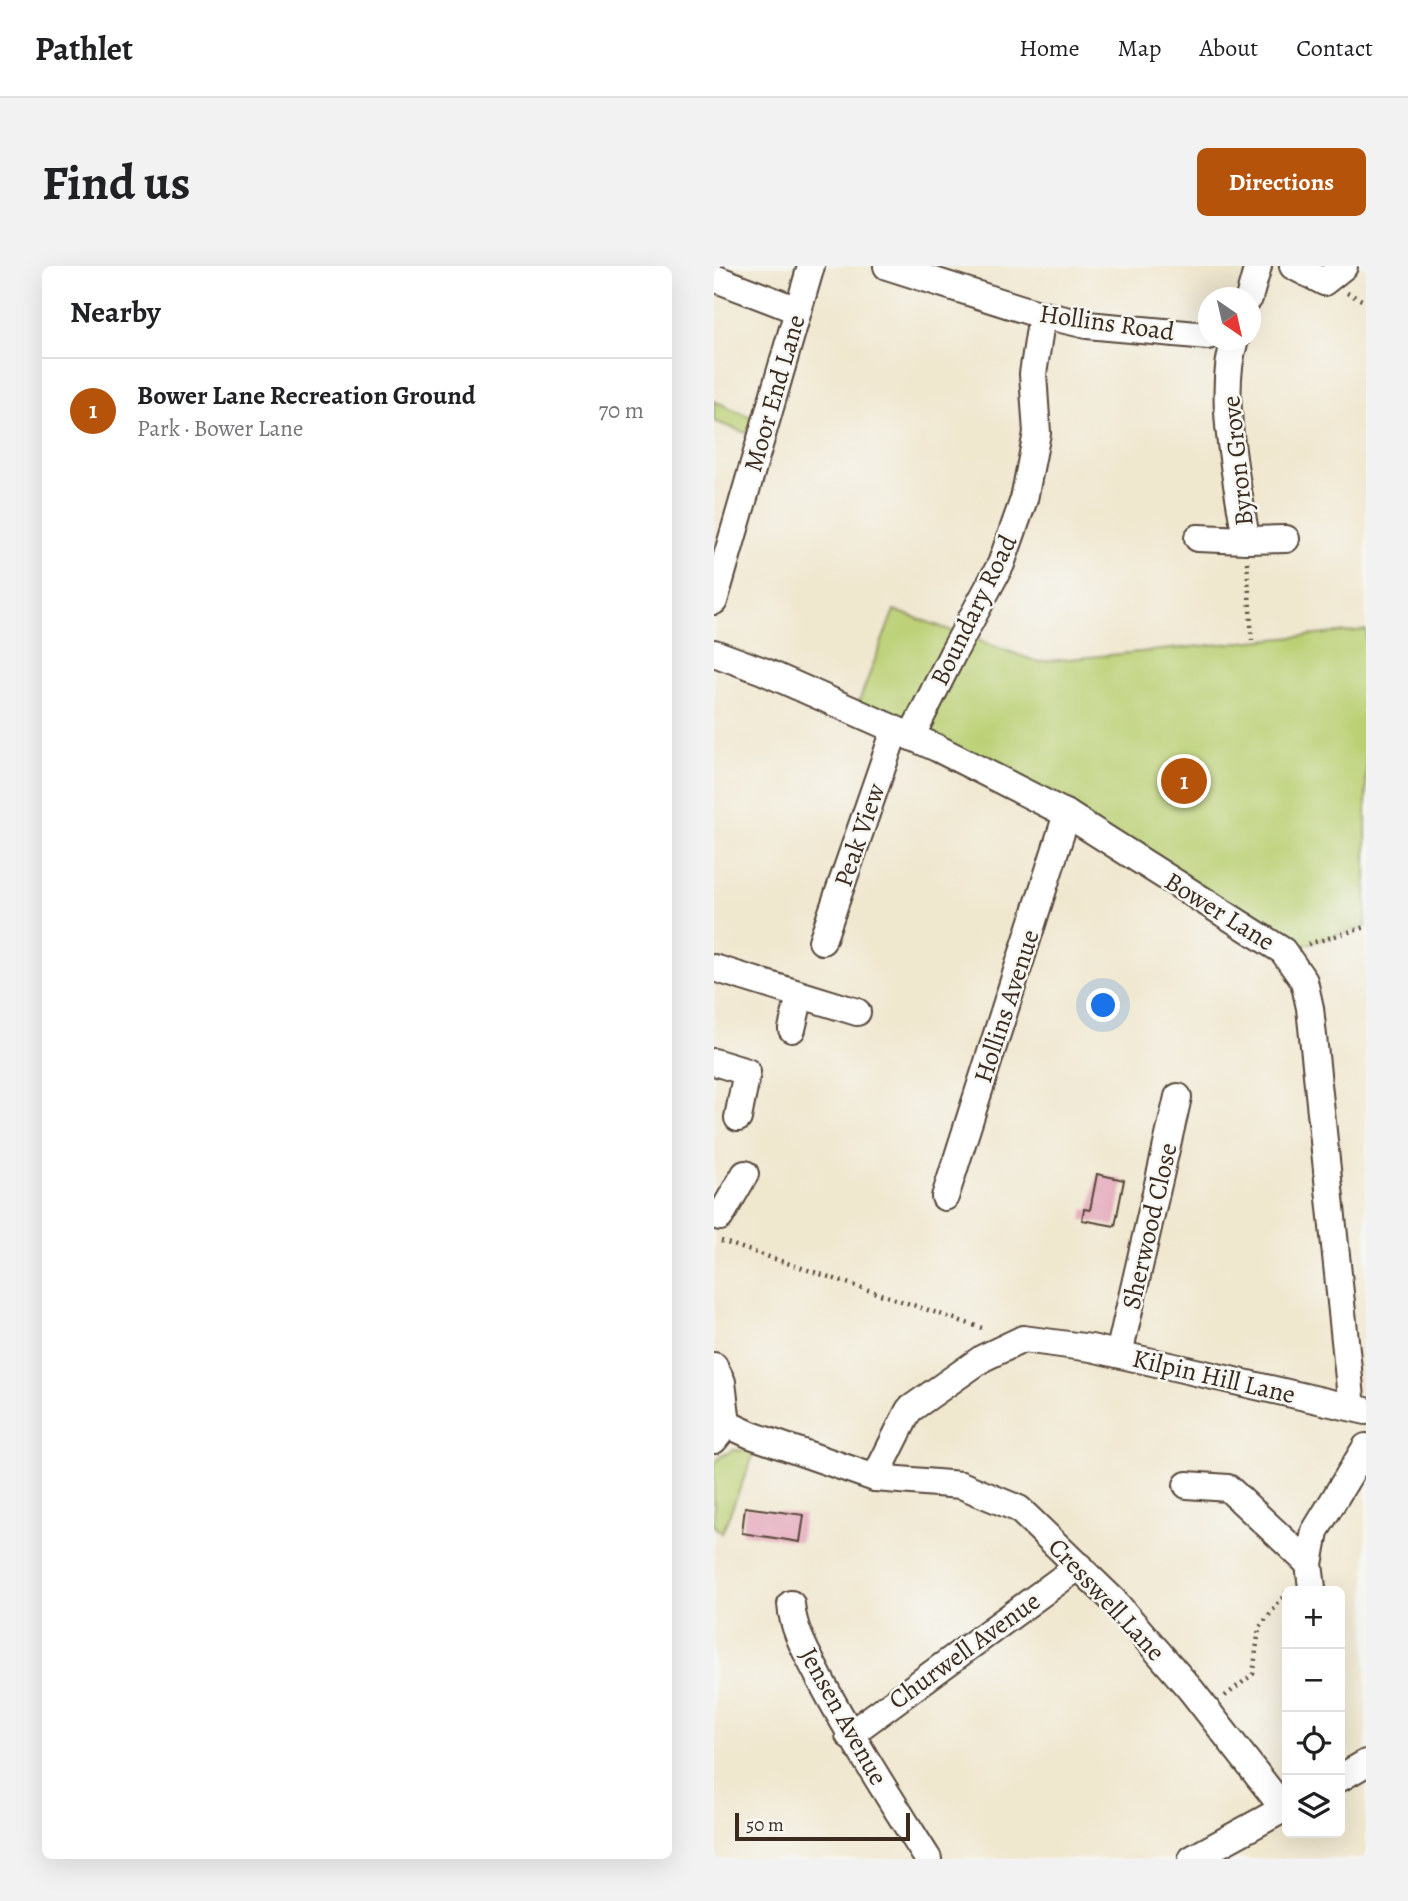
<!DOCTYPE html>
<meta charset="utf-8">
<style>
body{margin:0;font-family:Alegreya,serif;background:#f2f2f2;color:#202124}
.controls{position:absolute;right:21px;bottom:21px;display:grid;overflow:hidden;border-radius:10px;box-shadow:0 7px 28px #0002}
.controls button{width:63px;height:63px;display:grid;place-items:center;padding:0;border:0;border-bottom:2px solid #e0e0e0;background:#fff;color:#202124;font:35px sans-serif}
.compass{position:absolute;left:484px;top:21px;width:63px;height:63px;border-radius:50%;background:#fff;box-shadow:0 7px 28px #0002;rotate:146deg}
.scale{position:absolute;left:21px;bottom:18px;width:175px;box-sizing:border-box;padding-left:7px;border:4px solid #3b2a1e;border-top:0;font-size:19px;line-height:24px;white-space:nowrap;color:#3b2a1e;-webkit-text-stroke:5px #f6f6f2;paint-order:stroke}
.you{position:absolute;left:390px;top:740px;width:24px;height:24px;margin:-18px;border:5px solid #fff;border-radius:50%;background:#1a73e8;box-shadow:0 0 0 10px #1a73e833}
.badge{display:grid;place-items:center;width:46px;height:46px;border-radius:50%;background:#b45309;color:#fff;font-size:23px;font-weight:700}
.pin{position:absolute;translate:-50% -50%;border:4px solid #fff;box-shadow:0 2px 7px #0006}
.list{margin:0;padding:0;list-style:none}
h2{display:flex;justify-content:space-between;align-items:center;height:91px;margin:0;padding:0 28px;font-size:30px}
h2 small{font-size:23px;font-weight:400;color:#757577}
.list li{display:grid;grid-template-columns:46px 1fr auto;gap:21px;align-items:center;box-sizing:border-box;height:105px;padding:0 28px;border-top:2px solid #e0e0e0}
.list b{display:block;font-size:26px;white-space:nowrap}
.list p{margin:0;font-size:23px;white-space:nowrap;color:#757577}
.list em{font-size:23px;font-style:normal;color:#757577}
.icon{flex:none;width:38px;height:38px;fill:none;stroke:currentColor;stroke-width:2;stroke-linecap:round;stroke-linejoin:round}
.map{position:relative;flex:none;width:652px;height:1593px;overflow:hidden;border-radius:10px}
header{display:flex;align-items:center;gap:42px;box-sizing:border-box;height:98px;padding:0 35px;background:#fff;border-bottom:2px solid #e0e0e0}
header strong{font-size:33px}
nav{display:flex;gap:38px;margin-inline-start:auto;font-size:24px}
.intro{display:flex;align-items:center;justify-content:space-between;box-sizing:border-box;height:168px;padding:0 42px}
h1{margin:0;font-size:49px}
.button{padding:18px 32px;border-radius:10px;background:#b45309;color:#fff;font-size:24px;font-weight:700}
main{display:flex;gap:42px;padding:0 42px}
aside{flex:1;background:#fff;border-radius:10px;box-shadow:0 7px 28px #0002}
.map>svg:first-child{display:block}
.green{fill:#bbd074;stroke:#7b7d49;stroke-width:2}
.building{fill:#e3a3b7}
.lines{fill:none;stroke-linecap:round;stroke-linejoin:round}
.minor-casing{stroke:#564639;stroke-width:30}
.path{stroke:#564639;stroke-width:4.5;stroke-dasharray:2 5;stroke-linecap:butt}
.minor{stroke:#fff;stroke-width:26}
.labels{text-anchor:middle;stroke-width:5;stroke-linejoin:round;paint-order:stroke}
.street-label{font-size:26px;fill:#3b2a1e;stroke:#f6f6f2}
</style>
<header>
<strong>Pathlet</strong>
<nav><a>Home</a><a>Map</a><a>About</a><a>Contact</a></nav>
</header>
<div class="intro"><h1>Find us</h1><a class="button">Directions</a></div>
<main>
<aside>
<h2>Nearby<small></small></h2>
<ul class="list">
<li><span class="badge">1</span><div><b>Bower Lane Recreation Ground</b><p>Park · Bower Lane</p></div><em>70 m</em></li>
</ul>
</aside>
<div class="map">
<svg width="652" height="1593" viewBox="0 0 652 1593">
<rect width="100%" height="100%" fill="#f6f6f2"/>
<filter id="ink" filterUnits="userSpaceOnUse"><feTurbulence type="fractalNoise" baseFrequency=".0143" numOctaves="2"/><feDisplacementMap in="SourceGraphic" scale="14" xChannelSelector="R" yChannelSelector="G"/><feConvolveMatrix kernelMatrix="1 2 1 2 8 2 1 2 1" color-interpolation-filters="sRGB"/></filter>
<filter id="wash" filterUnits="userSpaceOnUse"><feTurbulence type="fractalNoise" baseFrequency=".00686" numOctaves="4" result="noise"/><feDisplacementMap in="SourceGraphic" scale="28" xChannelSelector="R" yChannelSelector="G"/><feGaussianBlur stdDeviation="1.57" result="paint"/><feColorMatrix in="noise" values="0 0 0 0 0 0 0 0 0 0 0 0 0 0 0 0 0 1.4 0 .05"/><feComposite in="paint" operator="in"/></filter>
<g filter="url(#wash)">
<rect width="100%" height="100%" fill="#f0e7cf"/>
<!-- green -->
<g class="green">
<path d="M0,135L51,157L48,173L0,155Z"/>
<path d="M180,344L324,396L652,364V661L569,685L353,548L141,446Z"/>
<path d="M19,1184L41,1185L8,1267L0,1260V1199L6,1191Z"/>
</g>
<g id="blocks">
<!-- building -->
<g class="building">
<path d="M383,908L410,914L401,960L368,954L370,943L376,944Z"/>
<path d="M31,1241L90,1249L86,1276L28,1267Z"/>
</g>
</g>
</g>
<g filter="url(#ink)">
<use href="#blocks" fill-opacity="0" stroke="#564639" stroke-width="2"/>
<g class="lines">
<!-- minor casing -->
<g class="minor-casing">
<g id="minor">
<path d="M173,0L321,47L373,59L494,70"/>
<path d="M579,0L610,16L630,0"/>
<path d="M0,12L83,44"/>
<path d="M535,32L544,0"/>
<path d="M521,74C502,128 524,217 532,274"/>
<path d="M484,272L532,274L572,273"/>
<path d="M0,335L97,0"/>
<path d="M0,387L49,405L223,482L353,548L569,685L590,715L596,742L638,1141"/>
<path d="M197,471L239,387L287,298L310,233L323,167L319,108L328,49"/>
<path d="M108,675L181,464"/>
<path d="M0,702L143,746"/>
<path d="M78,763L86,729"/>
<path d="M0,796L33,806L24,852"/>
<path d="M231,931L353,548"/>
<path d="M0,949L6,951L31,908"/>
<path d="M405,1088L464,831"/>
<path d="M0,1100L8,1116L13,1158L0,1174"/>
<path d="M13,1158L37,1169L161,1212L247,1219L305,1243L399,1334L477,1424L570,1543"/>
<path d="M161,1212L195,1144L269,1092L309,1073L377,1082L652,1145"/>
<path d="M473,1219L514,1222L595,1298"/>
<path d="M598,1322L595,1298L601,1265L652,1181"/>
<path d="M77,1338C79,1365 94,1389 106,1413C139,1475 177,1534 214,1593"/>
<path d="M135,1469L365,1300"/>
<path d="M626,1512L652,1497"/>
<path d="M478,1593L573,1541"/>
</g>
</g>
<!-- path -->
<g class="path">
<path d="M633,27L652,36"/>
<path d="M533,296L538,375"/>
<path d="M594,678L652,661"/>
<path d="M7,975L271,1063"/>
<path d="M511,1430L539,1408L545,1362L573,1326"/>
</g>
<!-- minor -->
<use href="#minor" class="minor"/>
</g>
</g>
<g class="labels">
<!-- street labels -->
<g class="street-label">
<text transform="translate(393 56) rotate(8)" y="9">Hollins Road</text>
<text transform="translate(60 127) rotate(-74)" y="9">Moor End Lane</text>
<text transform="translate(523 195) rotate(-96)" y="9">Byron Grove</text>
<text transform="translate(259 344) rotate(-64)" y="9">Boundary Road</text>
<text transform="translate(145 569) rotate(-71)" y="9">Peak View</text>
<text transform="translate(506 645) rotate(32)" y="9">Bower Lane</text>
<text transform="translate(292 740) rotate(-72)" y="9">Hollins Avenue</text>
<text transform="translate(435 960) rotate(-77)" y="9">Sherwood Close</text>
<text transform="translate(500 1110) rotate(13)" y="9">Kilpin Hill Lane</text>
<text transform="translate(393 1333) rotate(47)" y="9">Cresswell Lane</text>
<text transform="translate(250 1384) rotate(-36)" y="9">Churwell Avenue</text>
<text transform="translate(130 1450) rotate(61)" y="9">Jensen Avenue</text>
</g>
</g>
</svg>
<div class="controls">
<button>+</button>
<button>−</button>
<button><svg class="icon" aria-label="locate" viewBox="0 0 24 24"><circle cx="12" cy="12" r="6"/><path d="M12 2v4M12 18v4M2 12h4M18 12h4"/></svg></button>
<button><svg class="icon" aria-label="layers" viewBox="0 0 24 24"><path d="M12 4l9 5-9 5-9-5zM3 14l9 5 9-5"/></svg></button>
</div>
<svg class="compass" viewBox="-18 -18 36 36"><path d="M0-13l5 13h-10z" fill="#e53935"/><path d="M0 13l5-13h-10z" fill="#757577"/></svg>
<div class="scale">50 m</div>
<div class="you"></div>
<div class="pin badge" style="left:470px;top:515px">1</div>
</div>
</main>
